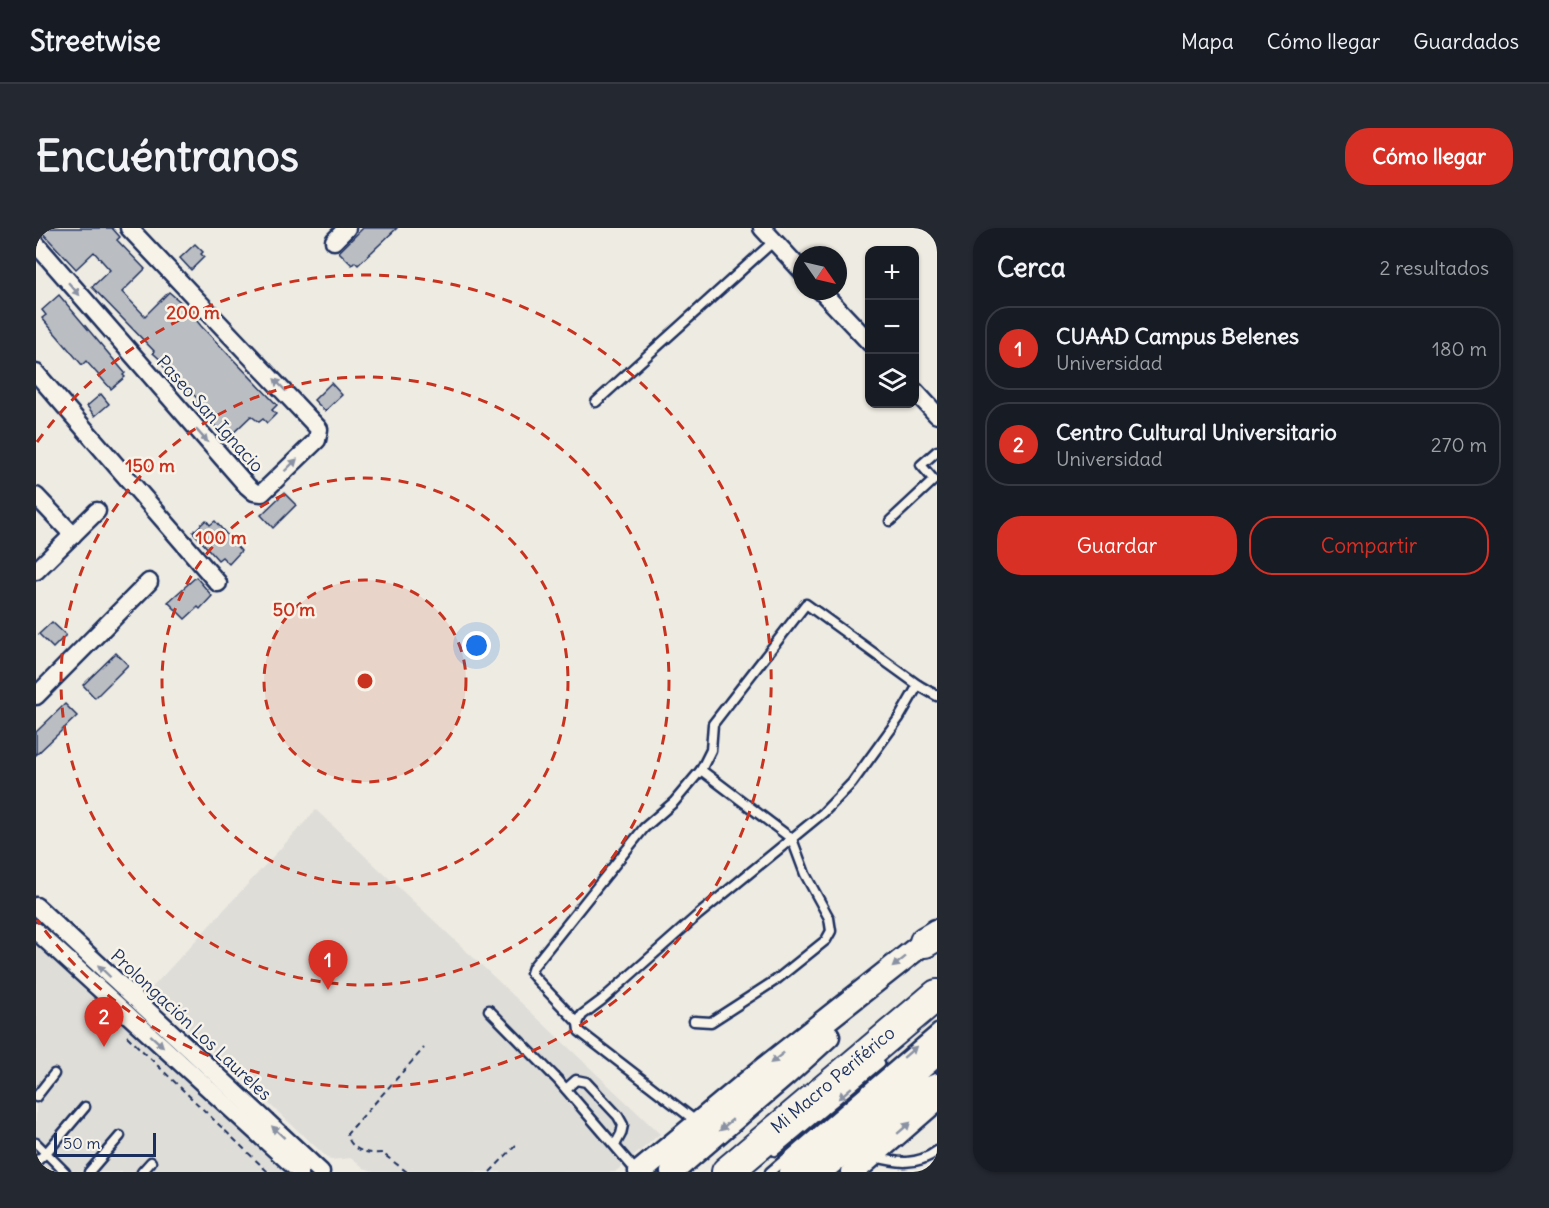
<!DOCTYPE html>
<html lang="es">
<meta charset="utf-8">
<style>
body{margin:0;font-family:Delius,sans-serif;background:#242831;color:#f1f3f6}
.controls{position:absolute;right:18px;top:18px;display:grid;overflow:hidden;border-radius:12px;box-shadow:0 2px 4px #0004}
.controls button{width:54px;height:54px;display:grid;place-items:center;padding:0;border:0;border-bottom:2px solid #363941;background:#171b24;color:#f1f3f6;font:30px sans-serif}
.compass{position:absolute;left:757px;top:18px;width:54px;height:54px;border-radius:50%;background:#171b24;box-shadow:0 2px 4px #0004;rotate:124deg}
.scale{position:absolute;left:18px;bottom:15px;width:102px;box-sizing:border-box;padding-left:6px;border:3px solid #1b2f5e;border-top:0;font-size:16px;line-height:21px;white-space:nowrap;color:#1b2f5e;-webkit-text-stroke:4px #f7f3e8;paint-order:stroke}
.you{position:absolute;left:441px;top:418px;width:21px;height:21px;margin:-15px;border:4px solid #fff;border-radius:50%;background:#1a73e8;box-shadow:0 0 0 9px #1a73e833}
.badge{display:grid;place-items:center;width:39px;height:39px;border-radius:50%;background:#d93025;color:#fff;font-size:20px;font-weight:700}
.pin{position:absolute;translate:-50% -50px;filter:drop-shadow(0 2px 3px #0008)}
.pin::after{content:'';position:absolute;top:32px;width:21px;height:18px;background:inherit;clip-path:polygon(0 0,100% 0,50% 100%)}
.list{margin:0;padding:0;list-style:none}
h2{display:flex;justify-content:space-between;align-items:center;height:78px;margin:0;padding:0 24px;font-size:26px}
h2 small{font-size:20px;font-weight:400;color:#9ea1a6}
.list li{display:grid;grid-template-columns:39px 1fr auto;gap:18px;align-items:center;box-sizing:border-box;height:84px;margin:0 12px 12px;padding:0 12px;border:2px solid #363941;border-radius:24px}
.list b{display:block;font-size:22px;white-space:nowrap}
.list p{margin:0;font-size:20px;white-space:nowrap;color:#9ea1a6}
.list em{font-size:20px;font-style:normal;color:#9ea1a6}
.actions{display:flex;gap:12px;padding:18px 24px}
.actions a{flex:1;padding:14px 0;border:2px solid #d93025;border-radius:24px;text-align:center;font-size:21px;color:#d93025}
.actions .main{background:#d93025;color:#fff}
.icon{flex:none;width:33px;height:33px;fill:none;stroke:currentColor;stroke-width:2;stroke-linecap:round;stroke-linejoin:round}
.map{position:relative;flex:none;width:901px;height:944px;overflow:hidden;border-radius:24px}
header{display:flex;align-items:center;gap:36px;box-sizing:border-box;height:84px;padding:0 30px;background:#171b24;border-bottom:2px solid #363941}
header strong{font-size:28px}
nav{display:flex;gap:33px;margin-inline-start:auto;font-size:21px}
.intro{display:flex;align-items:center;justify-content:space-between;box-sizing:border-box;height:144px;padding:0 36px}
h1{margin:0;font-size:42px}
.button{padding:15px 27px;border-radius:24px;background:#d93025;color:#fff;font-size:21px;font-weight:700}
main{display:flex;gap:36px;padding:0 36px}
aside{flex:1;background:#171b24;border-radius:24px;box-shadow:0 2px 4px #0004}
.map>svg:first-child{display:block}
.built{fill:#deddd8}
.building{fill:#babdc2;stroke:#1b2f5e;stroke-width:1.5}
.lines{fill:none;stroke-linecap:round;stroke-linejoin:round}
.service-casing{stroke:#1b2f5e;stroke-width:13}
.minor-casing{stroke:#1b2f5e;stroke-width:21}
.secondary-casing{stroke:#1b2f5e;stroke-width:27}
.motorway-casing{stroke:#1b2f5e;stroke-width:34}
.path{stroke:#1b2f5e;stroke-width:2;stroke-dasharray:6 4.5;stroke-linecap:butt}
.service{stroke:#f7f3e8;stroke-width:8}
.minor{stroke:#f7f3e8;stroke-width:16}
.secondary{stroke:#f7f3e8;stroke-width:22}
.motorway{stroke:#f7f3e8;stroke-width:30}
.oneway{fill:#8991a3}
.ring{fill:none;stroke:#c8321e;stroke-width:3;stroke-dasharray:10 8}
.labels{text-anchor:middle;stroke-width:5;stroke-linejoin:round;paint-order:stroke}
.street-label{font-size:18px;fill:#1b2f5e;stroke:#f7f3e8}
.centre{fill:#c8321e;stroke:#f7f3e8;stroke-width:3}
.ring-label{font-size:18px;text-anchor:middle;font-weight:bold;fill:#c8321e;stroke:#f7f3e8;stroke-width:5;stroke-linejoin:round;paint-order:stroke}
</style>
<header>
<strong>Streetwise</strong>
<nav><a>Mapa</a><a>Cómo llegar</a><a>Guardados</a></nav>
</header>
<div class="intro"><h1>Encuéntranos</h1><a class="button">Cómo llegar</a></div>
<main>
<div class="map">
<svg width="901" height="944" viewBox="0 0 901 944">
<rect width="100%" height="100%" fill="#eeebe2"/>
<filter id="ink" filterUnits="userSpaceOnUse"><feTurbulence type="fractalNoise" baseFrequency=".0167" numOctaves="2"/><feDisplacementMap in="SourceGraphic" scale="12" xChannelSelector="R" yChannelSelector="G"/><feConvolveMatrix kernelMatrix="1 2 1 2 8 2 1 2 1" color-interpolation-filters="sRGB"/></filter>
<g filter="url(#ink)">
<!-- built -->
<g class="built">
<path d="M280,582L424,717L624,906L579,944H339L328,940L316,930L294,932L112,764Z"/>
<path d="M0,693L271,944H0Z"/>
</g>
<!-- building -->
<g class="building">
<path d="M2,0H76L84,9L81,12L109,41L86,64L109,88L133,64L148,77L165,98L241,177L236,182L240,186L231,195L227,191L223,194L215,188L193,209L186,205L165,184L167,183L159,175L162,171L127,138L129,136L117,125L118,123L56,59L74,42L58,24L40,41Z"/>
<path d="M327,0H361L322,37L319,34L316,37L303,24Z"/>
<path d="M159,16L167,24L165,26L168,29L155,42L144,30Z"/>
<path d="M23,67L89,145L87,147L89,149L75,161L50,133L46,137L6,90L10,87L6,82Z"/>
<path d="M295,155L306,167L289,183L278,172Z"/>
<path d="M65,166L73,176L59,188L51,178Z"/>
<path d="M248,265L260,277L237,300L225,287Z"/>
<path d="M170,292L174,297L179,293L205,323L193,336L186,329L182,332L157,304Z"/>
<path d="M160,349L176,368L164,381L162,379L149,391L132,374Z"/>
<path d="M16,394L30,407L17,420L3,406Z"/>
<path d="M80,425L92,437L59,470L47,457Z"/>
<path d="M29,476L41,488L0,527V504Z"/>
</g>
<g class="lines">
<!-- service casing -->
<g class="service-casing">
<g id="service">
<path d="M560,174L738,13"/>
<path d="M854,293L898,252L885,237L901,223"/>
<path d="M453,782L522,852L601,944"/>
<path d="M658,793L675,794L740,752L790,712L795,703L793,690L769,646L756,611L665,542"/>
<path d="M542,795L500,751L495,745L497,739L608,600L638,574L665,542L675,522L677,496L770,376L882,457"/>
<path d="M530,861L540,852L550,854L582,888L587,897L585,906L579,917"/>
<path d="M0,869L18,846"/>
<path d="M661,894L543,803L542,795L546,787L566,772L662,687L787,585L816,555L863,490L882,457L901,468"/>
<path d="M0,915L29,944"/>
<path d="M739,923L844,835"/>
<path d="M839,929C861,935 881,938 901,923"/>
<path d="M0,934L10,925L49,879"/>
<path d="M53,944L84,908"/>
<path d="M106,944L115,934"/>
<path d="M734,944L901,801"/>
</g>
</g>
<!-- minor casing -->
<g class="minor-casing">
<g id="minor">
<path d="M726,0L766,43"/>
<path d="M298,13L311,0"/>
<path d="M0,16L211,258L218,264L226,265L281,212L283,201L93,0"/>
<path d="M785,63L834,115"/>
<path d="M0,145L182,355"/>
<path d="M879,163L901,187"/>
<path d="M0,268L37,307"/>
<path d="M0,343L61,283"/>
<path d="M0,468L113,354"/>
<path d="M0,678L285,944"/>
<path d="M0,703L264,944"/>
</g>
</g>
<!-- secondary casing -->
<g class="secondary-casing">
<g id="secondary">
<path d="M604,944L728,841L889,714L900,703"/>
<path d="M636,944L749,847L792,808"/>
<path d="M784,944L868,875L879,866L901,857"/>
<path d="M817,944L901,871"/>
</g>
</g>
<!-- motorway casing -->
<g class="motorway-casing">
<g id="motorway">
<path d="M889,714L901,707"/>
<path d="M691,944L901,767"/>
<path d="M758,944L901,821"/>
</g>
</g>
<!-- path -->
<g class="path">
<path d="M91,808L232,944"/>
<path d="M371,944L346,925C331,926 315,923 311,906L388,820"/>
<path d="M454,944L483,914"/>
</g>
<!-- service -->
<use href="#service" class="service"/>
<!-- minor -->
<use href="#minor" class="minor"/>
<!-- secondary -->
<use href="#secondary" class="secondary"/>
<!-- motorway -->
<use href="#motorway" class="motorway"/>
</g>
<!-- one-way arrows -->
<defs><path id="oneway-solid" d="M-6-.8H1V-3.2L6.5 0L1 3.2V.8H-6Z" transform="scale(1.5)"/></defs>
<g class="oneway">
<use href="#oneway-solid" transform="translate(38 61) rotate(49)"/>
<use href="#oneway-solid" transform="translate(244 157) rotate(-134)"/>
<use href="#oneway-solid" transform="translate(166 208) rotate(48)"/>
<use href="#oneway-solid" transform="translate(255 237) rotate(-44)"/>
<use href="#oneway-solid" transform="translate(863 734) rotate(141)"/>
<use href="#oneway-solid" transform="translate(68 743) rotate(-136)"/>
<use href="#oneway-solid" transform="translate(121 813) rotate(42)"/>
<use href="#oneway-solid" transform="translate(874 824) rotate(-41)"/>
<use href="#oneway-solid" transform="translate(741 830) rotate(142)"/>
<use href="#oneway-solid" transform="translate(809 865) rotate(139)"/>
<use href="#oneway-solid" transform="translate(690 897) rotate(139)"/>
<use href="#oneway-solid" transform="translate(868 900) rotate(-41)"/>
<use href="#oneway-solid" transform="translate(242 904) rotate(-137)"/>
</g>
</g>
<!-- distance rings -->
<circle cx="329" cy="453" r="101" fill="#c8321e" fill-opacity=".12"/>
<g class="ring">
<circle cx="329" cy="453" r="101"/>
<circle cx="329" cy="453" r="203"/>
<circle cx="329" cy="453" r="304"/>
<path d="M1 214A406 406 0 1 1 1 692"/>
</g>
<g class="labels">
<!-- street labels -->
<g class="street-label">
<text transform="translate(174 186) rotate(48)" y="6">Paseo San Ignacio</text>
<text transform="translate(155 797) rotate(43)" y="6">Prolongación Los Laureles</text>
<text transform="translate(797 852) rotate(-40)" y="6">Mi Macro Periférico</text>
</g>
</g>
<circle cx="329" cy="453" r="9" class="centre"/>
<g class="ring-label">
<text x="157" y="91">200 m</text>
<text x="114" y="244">150 m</text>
<text x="185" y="316">100 m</text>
<text x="258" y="388">50 m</text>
</g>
</svg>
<div class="controls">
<button>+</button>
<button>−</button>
<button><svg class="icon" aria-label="layers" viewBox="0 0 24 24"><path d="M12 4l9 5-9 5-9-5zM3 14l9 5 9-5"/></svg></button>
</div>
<svg class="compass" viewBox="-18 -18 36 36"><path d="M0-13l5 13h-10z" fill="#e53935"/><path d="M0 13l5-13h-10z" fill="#9ea1a6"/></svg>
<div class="scale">50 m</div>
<div class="you"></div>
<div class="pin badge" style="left:292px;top:762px">1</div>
<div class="pin badge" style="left:68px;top:819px">2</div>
</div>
<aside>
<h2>Cerca<small>2 resultados</small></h2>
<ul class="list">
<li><span class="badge">1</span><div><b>CUAAD Campus Belenes</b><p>Universidad</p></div><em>180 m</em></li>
<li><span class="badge">2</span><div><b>Centro Cultural Universitario</b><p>Universidad</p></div><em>270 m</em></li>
</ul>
<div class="actions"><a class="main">Guardar</a><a>Compartir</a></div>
</aside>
</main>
